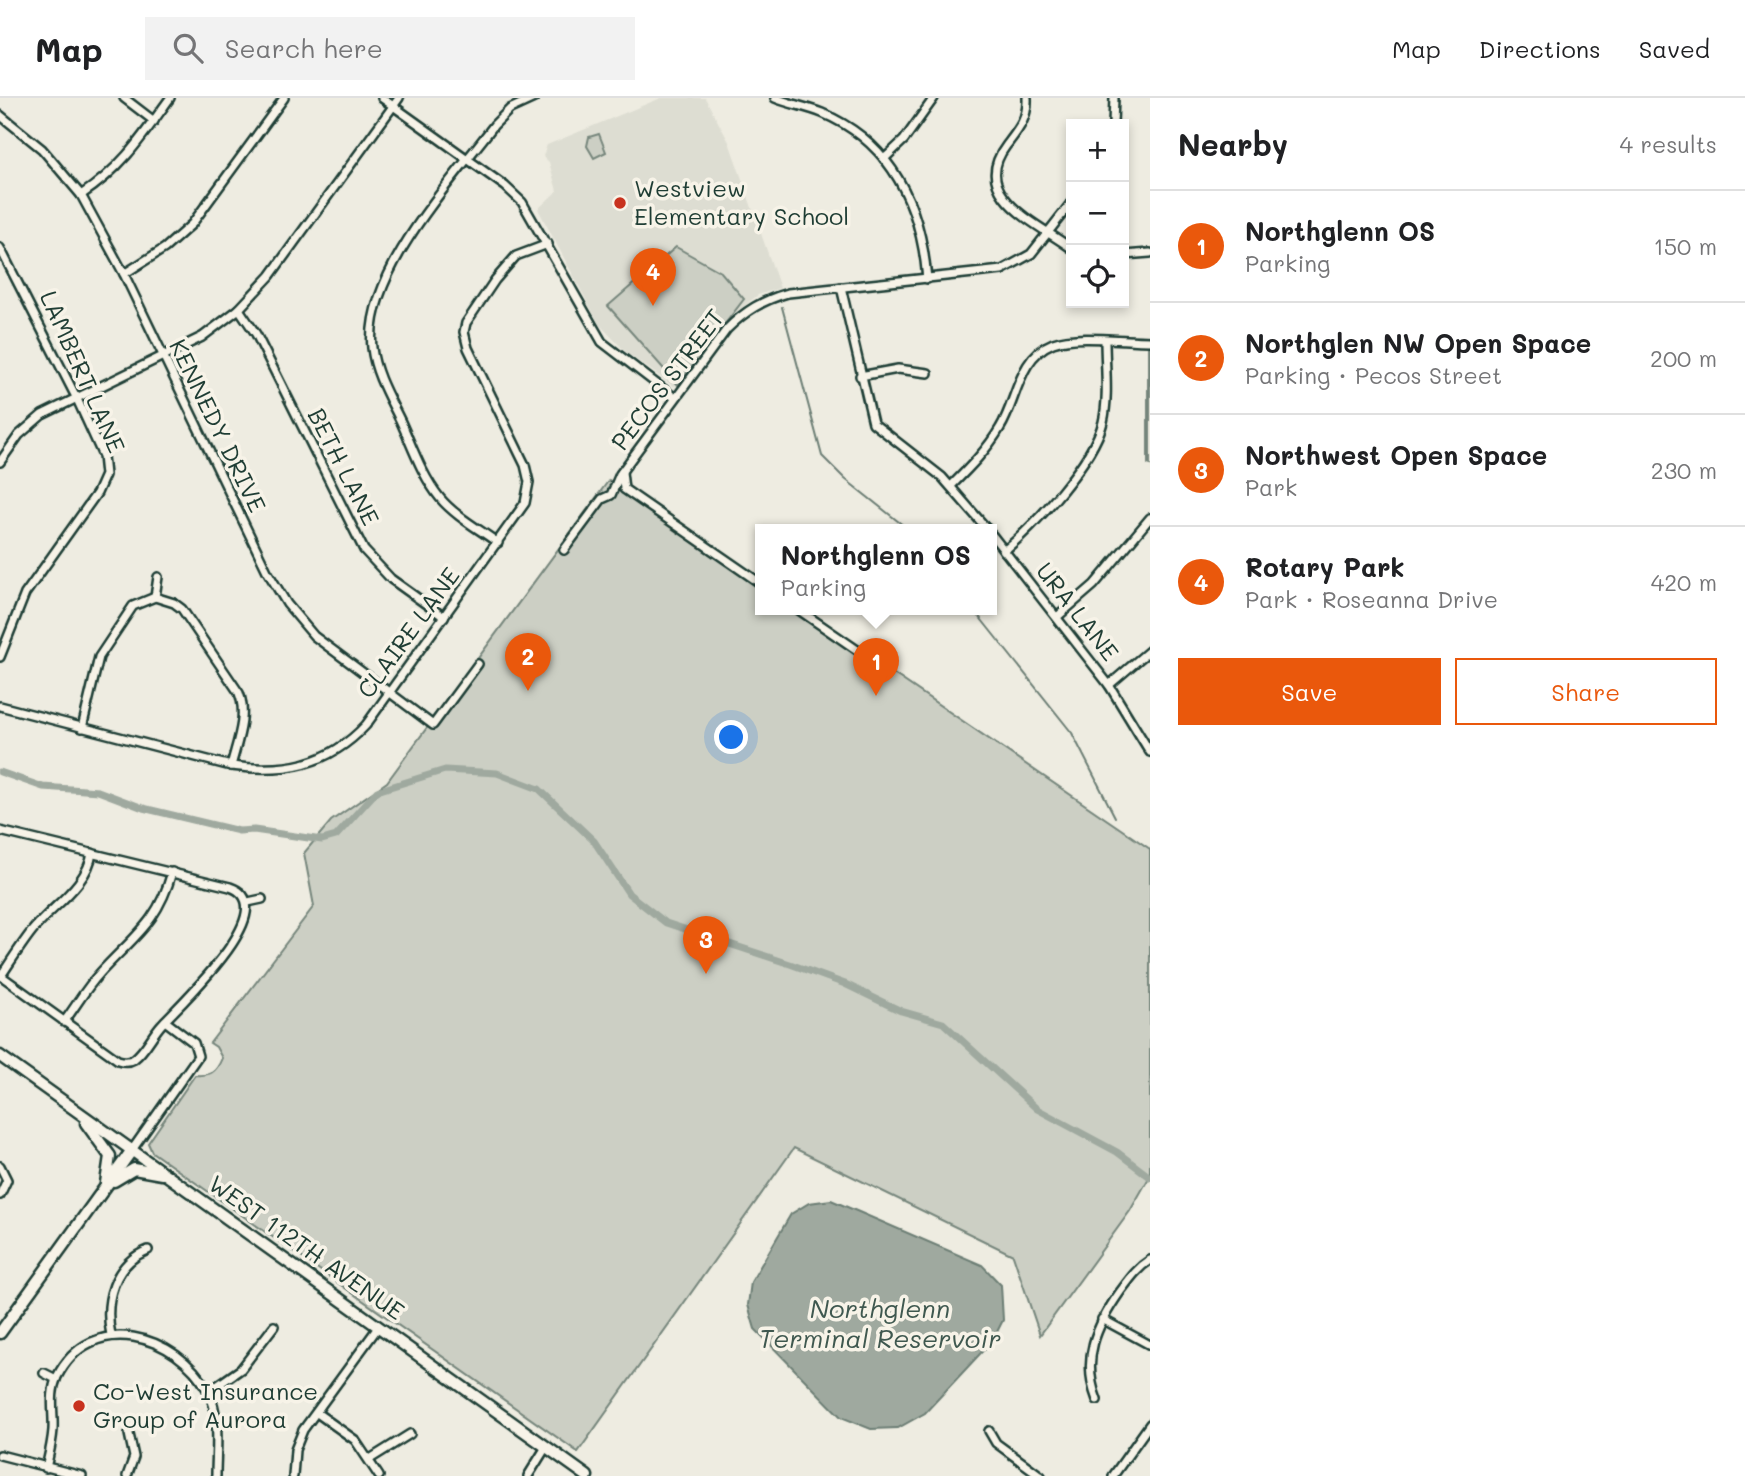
<!DOCTYPE html>
<meta charset="utf-8">
<style>
body{margin:0;font-family:Mali,sans-serif;background:#f2f2f2;color:#202124}
.controls{position:absolute;right:21px;top:21px;display:grid;overflow:hidden;border-radius:0px;box-shadow:0 4px 10px #0003}
.controls button{width:63px;height:63px;display:grid;place-items:center;padding:0;border:0;border-bottom:2px solid #e0e0e0;background:#fff;color:#202124;font:35px sans-serif}
.you{position:absolute;left:732px;top:640px;width:24px;height:24px;margin:-18px;border:5px solid #fff;border-radius:50%;background:#1a73e8;box-shadow:0 0 0 10px #1a73e833}
.badge{display:grid;place-items:center;width:46px;height:46px;border-radius:50%;background:#ea580c;color:#fff;font-size:23px;font-weight:700}
.pin{position:absolute;translate:-50% -58px;filter:drop-shadow(0 2px 4px #0008)}
.pin::after{content:'';position:absolute;top:37px;width:24px;height:21px;background:inherit;clip-path:polygon(0 0,100% 0,50% 100%)}
.popup{position:absolute;left:755px;top:426px;width:242px;height:91px;box-sizing:border-box;display:grid;place-content:center;border-radius:0px;background:#fff;filter:drop-shadow(0 2px 5px #0005);font-size:23px;white-space:nowrap;color:#757577}
.popup b{font-size:26px;color:#202124}
.popup::after{content:'';position:absolute;left:50%;top:100%;margin-left:-14px;border:14px solid transparent;border-top-color:#fff}
.list{margin:0;padding:0;list-style:none}
h2{display:flex;justify-content:space-between;align-items:center;height:91px;margin:0;padding:0 28px;font-size:30px}
h2 small{font-size:23px;font-weight:400;color:#757577}
.list li{display:grid;grid-template-columns:46px 1fr auto;gap:21px;align-items:center;box-sizing:border-box;height:112px;padding:0 28px;border-top:2px solid #e0e0e0}
.list b{display:block;font-size:26px;white-space:nowrap}
.list p{margin:0;font-size:23px;white-space:nowrap;color:#757577}
.list em{font-size:23px;font-style:normal;color:#757577}
.actions{display:flex;gap:14px;padding:21px 28px}
.actions a{flex:1;padding:16px 0;border:2px solid #ea580c;border-radius:0px;text-align:center;font-size:24px;color:#ea580c}
.actions .main{background:#ea580c;color:#fff}
.icon{flex:none;width:38px;height:38px;fill:none;stroke:currentColor;stroke-width:2;stroke-linecap:round;stroke-linejoin:round}
.map{position:relative;flex:none;width:1150px;height:1378px;overflow:hidden}
header{display:flex;align-items:center;gap:42px;box-sizing:border-box;height:98px;padding:0 35px;background:#fff;border-bottom:2px solid #e0e0e0}
header strong{font-size:33px}
nav{display:flex;gap:38px;margin-inline-start:auto;font-size:24px}
.search{width:490px;height:63px;background:#f2f2f2;display:flex;align-items:center;gap:18px;box-sizing:border-box;padding:0 24px;border-radius:0px;color:#757577;font-size:26px}
main{display:flex}
aside{flex:1;background:#fff}
.map>svg:first-child{display:block}
.built{fill:#ddddd2}
.green{fill:#cccfc4;stroke:#76867c;stroke-width:2}
.water{fill:#9fa99f;stroke:#6c7e74;stroke-width:2}
.lines{fill:none;stroke-linecap:round;stroke-linejoin:round}
.stream{stroke:#6c7e74;stroke-width:2}
.canal{stroke:#9fa99f;stroke-width:7}
.street-casing{stroke:#1f3d34;stroke-width:12}
.secondary-casing{stroke:#1f3d34;stroke-width:15}
.street{stroke:#f7f3e8;stroke-width:7}
.secondary{stroke:#f7f3e8;stroke-width:10}
.poi-dot{fill:#c8321e;stroke:#f7f3e8;stroke-width:2.5}
.labels{text-anchor:middle;stroke-width:7;stroke-linejoin:round;paint-order:stroke}
.poi-label{font-size:24px;fill:#1f3d34;stroke:#f7f3e8;text-anchor:start}
.street-label{font-size:24px;fill:#1f3d34;stroke:#f7f3e8}
.water-label{font-size:26px;font-style:italic;fill:#3f584f;stroke:#f7f3e8}
</style>
<header>
<strong>Map</strong>
<div class="search"><svg class="icon" aria-label="search" viewBox="0 0 24 24"><circle cx="10" cy="10" r="6"/><path d="M15 15l6 6"/></svg>Search here</div>
<nav><a>Map</a><a>Directions</a><a>Saved</a></nav>
</header>
<main>
<div class="map">
<svg width="1150" height="1378" viewBox="0 0 1150 1378">
<rect width="100%" height="100%" fill="#eeece1"/>
<filter id="ink" filterUnits="userSpaceOnUse"><feTurbulence type="fractalNoise" baseFrequency=".0143" numOctaves="2"/><feDisplacementMap in="SourceGraphic" scale="14" xChannelSelector="R" yChannelSelector="G"/><feConvolveMatrix kernelMatrix="1 2 1 2 8 2 1 2 1" color-interpolation-filters="sRGB"/></filter>
<g filter="url(#ink)">
<!-- built -->
<path class="built" d="M661,0H705L729,44L780,190L758,197L722,225L678,287L673,288L627,255L599,226L538,111L557,93L549,64L543,58L547,47Z"/>
<!-- green -->
<g class="green">
<path d="M599,36L606,54L594,60L587,48L589,39Z"/>
<path d="M676,149L721,174L744,201L678,287L608,208Z"/>
<path d="M1148,249H1150V367L1148,366Z"/>
<path d="M609,382L760,485V512H800L1150,751V1078L1130,1113L1040,1237L1013,1157L794,1050L578,1354L152,1054L148,1045L195,977C210,978 216,975 222,960L216,949L210,945L314,808L304,755L331,723L387,684Z"/>
</g>
<!-- water -->
<path class="water" d="M831,1102L982,1167L1001,1187L1003,1222L993,1242L925,1315L898,1330L871,1331L841,1319L755,1231L748,1207L751,1184L791,1116L809,1105Z"/>
<g class="lines">
<!-- stream -->
<g class="stream">
<path d="M782,209L822,358L845,381L909,432"/>
<path d="M974,512L1072,635L1115,719"/>
</g>
<!-- canal -->
<path class="canal" d="M0,674L43,689L98,693L143,710L239,733L254,732L322,742L336,738L377,693L445,672L497,675L539,691L594,743L629,796L666,825L790,866L845,886L901,913L943,925L1037,1011L1117,1054L1150,1079"/>
<!-- street casing -->
<g class="street-casing">
<g id="street">
<path d="M124,0L154,23"/>
<path d="M382,0L505,88L522,104L602,244L675,300"/>
<path d="M775,0C790,6 807,9 822,15C893,45 921,109 927,181"/>
<path d="M1027,0C1028,21 1018,32 1006,48C969,97 1037,125 1071,150"/>
<path d="M0,17L42,51L81,97L124,176L267,473L287,506L314,538L433,627L478,566"/>
<path d="M1113,26L1114,0"/>
<path d="M884,61L904,42L934,0"/>
<path d="M81,97C122,70 142,39 170,0"/>
<path d="M0,150L77,301L103,358L105,377L97,395L25,496L0,559"/>
<path d="M1124,157L1150,155"/>
<path d="M124,176L165,150L192,126L284,0"/>
<path d="M841,189L873,325L942,379L988,432"/>
<path d="M239,211L256,236L364,452L391,481L444,519"/>
<path d="M860,278L898,271L928,275"/>
<path d="M0,364L19,337L42,317L202,239L239,211L270,178L399,0"/>
<path d="M622,374L624,391L760,485"/>
<path d="M951,388C969,370 987,352 1000,330C1017,303 1018,259 1053,245C1077,236 1123,243 1150,243"/>
<path d="M992,437L1109,587L1150,654"/>
<path d="M498,445C479,431 455,418 440,400C422,378 412,348 401,324C390,301 375,276 372,250C364,176 451,84 494,27L510,11L534,0"/>
<path d="M564,452L602,401L611,397L620,376L727,231C745,213 763,202 788,195L1002,172L1031,156L1071,105"/>
<path d="M1004,453C1035,427 1093,364 1103,324C1109,299 1105,268 1105,242"/>
<path d="M155,499L158,479"/>
<path d="M799,512L860,554"/>
<path d="M1057,519L1094,487L1150,420"/>
<path d="M1109,587L1150,552"/>
<path d="M0,608L231,668C284,675 328,668 366,627L525,405L529,384L525,367L468,250L464,234L466,225L495,182L516,158L548,146"/>
<path d="M82,630L99,559L133,508L155,499L174,505L182,511L239,595C248,618 237,644 231,668"/>
<path d="M0,733L230,789C287,808 180,906 161,927C152,937 145,953 134,961C129,964 124,964 118,962L0,877"/>
<path d="M248,804L262,801"/>
<path d="M1,878C11,863 21,847 32,833C51,809 88,787 92,755"/>
<path d="M64,924C76,908 86,890 100,875C134,838 158,825 172,774"/>
<path d="M132,1052L198,958L194,945L165,923"/>
<path d="M0,1068L7,1082L0,1097"/>
<path d="M1102,1221L1150,1247"/>
<path d="M111,1237C104,1204 113,1166 148,1152"/>
<path d="M44,1275L56,1281"/>
<path d="M208,1294L241,1271L274,1228"/>
<path d="M1097,1302C1081,1261 1096,1228 1120,1194C1129,1182 1137,1170 1150,1162"/>
<path d="M317,1315L355,1342L379,1378"/>
<path d="M989,1333L996,1345L1041,1378"/>
<path d="M0,1357L82,1378"/>
<path d="M370,1361L410,1336"/>
<path d="M46,1370C49,1357 52,1345 53,1332C54,1315 49,1296 57,1279C91,1211 177,1236 208,1293C221,1318 216,1351 216,1378"/>
<path d="M127,1378L134,1359L129,1336"/>
<path d="M293,1378L295,1352L303,1332L379,1228"/>
<path d="M528,1378L546,1349"/>
<path d="M1113,1378L1150,1326"/>
</g>
</g>
<!-- secondary casing -->
<g class="secondary-casing">
<g id="secondary">
<path d="M0,958L587,1378"/>
<path d="M86,1025L110,1058L106,1085"/>
<path d="M114,1083L134,1071L162,1076"/>
<path d="M0,1235L132,1052"/>
</g>
</g>
<!-- street -->
<use href="#street" class="street"/>
<!-- secondary -->
<use href="#secondary" class="secondary"/>
</g>
</g>
<!-- markers -->
<g class="poi-dot">
<circle cx="620" cy="105" r="7"/>
<circle cx="79" cy="1308" r="7"/>
</g>
<g class="labels">
<!-- poi labels -->
<g class="poi-label">
<text x="634" y="99">Westview<tspan x="634" dy="28">Elementary School</tspan></text>
<text x="93" y="1302">Co-West Insurance<tspan x="93" dy="28">Group of Aurora</tspan></text>
</g>
<!-- street labels -->
<g class="street-label">
<text transform="translate(82 274) rotate(66)" y="8">LAMBERT LANE</text>
<text transform="translate(668 282) rotate(-53)" y="8">PECOS STREET</text>
<text transform="translate(217 328) rotate(64)" y="8">KENNEDY DRIVE</text>
<text transform="translate(343 369) rotate(63)" y="8">BETH LANE</text>
<text transform="translate(1077 514) rotate(52)" y="8">URA LANE</text>
<text transform="translate(409 535) rotate(-54)" y="8">CLAIRE LANE</text>
<text transform="translate(306 1150) rotate(35)" y="8">WEST 112TH AVENUE</text>
</g>
<!-- water labels -->
<g class="water-label">
<text x="880" y="1220">Northglenn<tspan x="880" dy="30">Terminal Reservoir</tspan></text>
</g>
</g>
</svg>
<div class="controls">
<button>+</button>
<button>−</button>
<button><svg class="icon" aria-label="locate" viewBox="0 0 24 24"><circle cx="12" cy="12" r="6"/><path d="M12 2v4M12 18v4M2 12h4M18 12h4"/></svg></button>
</div>
<div class="you"></div>
<div class="pin badge" style="left:876px;top:598px">1</div>
<div class="popup"><b>Northglenn OS</b>Parking</div>
<div class="pin badge" style="left:528px;top:593px">2</div>
<div class="pin badge" style="left:706px;top:876px">3</div>
<div class="pin badge" style="left:653px;top:208px">4</div>
</div>
<aside>
<h2>Nearby<small>4 results</small></h2>
<ul class="list">
<li><span class="badge">1</span><div><b>Northglenn OS</b><p>Parking</p></div><em>150 m</em></li>
<li><span class="badge">2</span><div><b>Northglen NW Open Space</b><p>Parking · Pecos Street</p></div><em>200 m</em></li>
<li><span class="badge">3</span><div><b>Northwest Open Space</b><p>Park</p></div><em>230 m</em></li>
<li><span class="badge">4</span><div><b>Rotary Park</b><p>Park · Roseanna Drive</p></div><em>420 m</em></li>
</ul>
<div class="actions"><a class="main">Save</a><a>Share</a></div>
</aside>
</main>
